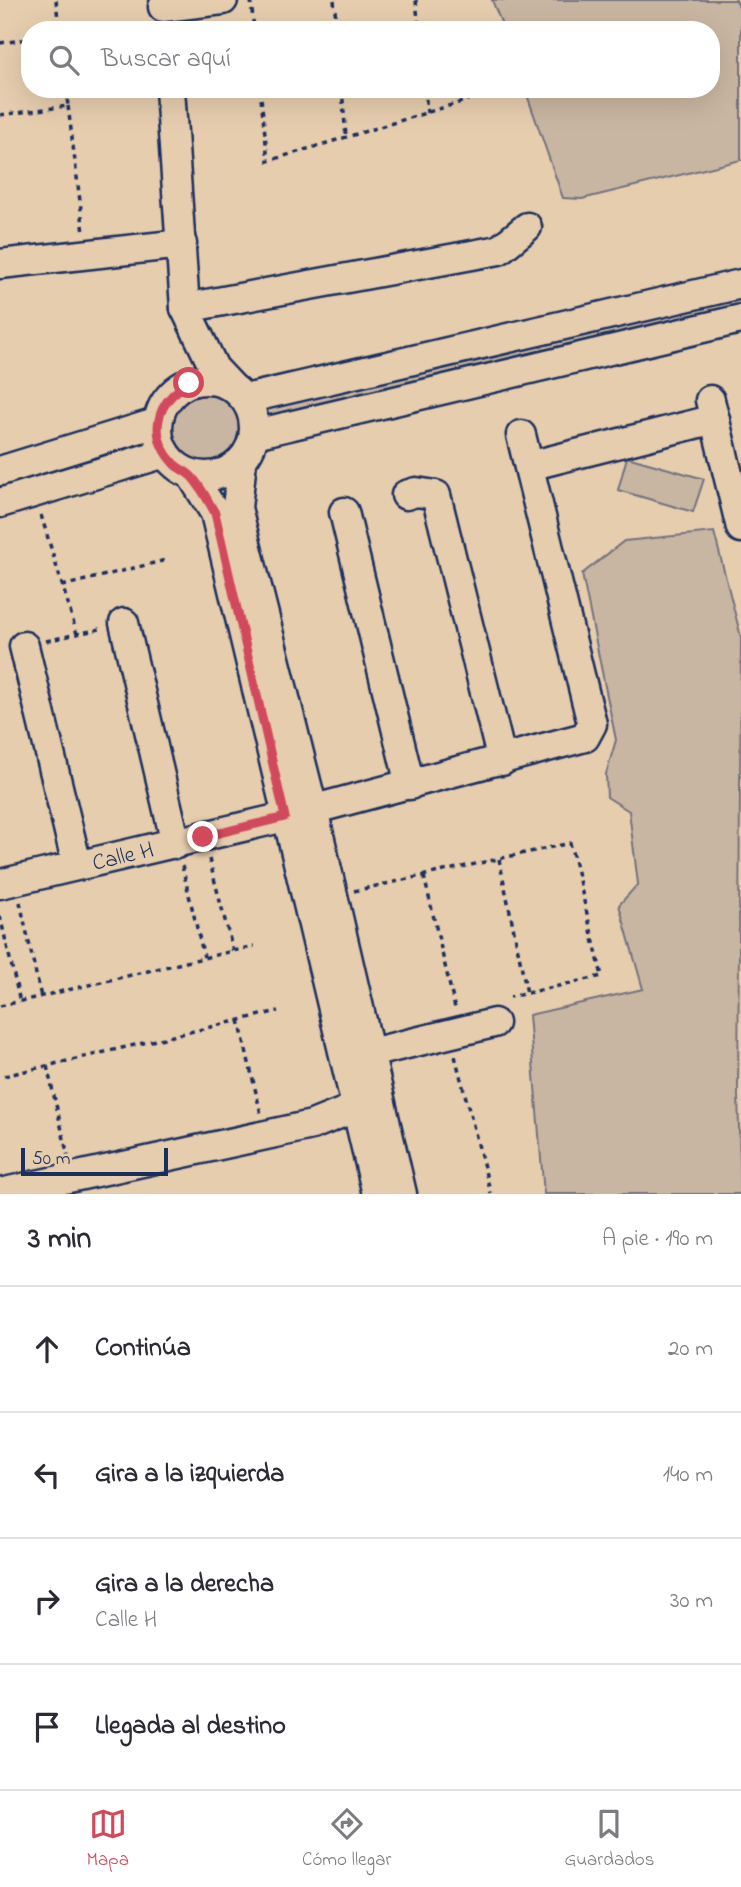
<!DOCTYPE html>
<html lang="es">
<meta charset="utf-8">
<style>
body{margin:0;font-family:"Indie Flower",sans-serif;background:#f2f2f3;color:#2b2b33}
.scale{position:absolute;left:21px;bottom:18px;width:147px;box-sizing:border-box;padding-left:7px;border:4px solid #1b2f5e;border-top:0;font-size:19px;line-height:24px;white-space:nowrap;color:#1b2f5e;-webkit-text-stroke:5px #e6cdae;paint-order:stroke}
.stop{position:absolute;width:21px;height:21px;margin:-16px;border:5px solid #d1495b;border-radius:50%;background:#fff}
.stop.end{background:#d1495b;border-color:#fff;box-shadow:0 2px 7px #0008}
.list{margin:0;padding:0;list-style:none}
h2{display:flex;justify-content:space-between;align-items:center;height:91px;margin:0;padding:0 28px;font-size:30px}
h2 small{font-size:23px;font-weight:400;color:#7c7c81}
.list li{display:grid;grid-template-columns:46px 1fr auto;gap:21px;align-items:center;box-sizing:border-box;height:126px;padding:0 28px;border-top:2px solid #e1e1e2}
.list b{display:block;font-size:26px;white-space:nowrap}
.list p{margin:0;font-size:23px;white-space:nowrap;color:#7c7c81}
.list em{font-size:23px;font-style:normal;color:#7c7c81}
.icon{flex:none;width:38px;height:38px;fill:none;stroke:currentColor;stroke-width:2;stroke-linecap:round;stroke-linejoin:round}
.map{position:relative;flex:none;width:741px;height:1194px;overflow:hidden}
.search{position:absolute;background:#fff;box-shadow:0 7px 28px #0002;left:21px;right:21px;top:21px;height:77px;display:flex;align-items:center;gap:18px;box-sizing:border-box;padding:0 24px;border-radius:28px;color:#7c7c81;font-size:26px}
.sheet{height:595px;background:#fff}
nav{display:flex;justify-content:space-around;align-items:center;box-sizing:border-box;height:98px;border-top:2px solid #e1e1e2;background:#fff;font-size:19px;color:#7c7c81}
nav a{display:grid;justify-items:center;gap:4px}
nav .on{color:#d1495b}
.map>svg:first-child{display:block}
.green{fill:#c9b6a2;stroke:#727280;stroke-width:2}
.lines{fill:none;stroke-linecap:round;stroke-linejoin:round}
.minor-casing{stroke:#1b2f5e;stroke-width:33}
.path{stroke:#1b2f5e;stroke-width:3.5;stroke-dasharray:5 5;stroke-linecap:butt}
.minor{stroke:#e6cdae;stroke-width:28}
.route{stroke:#d1495b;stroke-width:9}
.labels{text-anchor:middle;stroke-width:5;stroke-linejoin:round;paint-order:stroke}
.street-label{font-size:23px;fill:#1b2f5e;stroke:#e6cdae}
</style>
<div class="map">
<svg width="741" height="1194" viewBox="0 0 741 1194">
<rect width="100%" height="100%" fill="#e6cdae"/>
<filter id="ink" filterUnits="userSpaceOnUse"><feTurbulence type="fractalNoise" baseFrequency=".0143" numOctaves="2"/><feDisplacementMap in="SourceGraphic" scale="14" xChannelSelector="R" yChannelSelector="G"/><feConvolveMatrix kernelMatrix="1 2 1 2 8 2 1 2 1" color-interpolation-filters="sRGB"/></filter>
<g filter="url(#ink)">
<!-- green -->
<g class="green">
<path d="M492,0H736L741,11V160L582,199L563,198L525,89H711V30H504Z"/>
<path d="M741,294V305L356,398L268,416L266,411L271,406Z"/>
<circle cx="209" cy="428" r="38"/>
<path d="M627,457L704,479L693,512L618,490Z"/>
<path d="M714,532L741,637L738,1095L741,1194H544L529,1015L643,989L619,905L638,884L629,811L607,797L606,774L616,740L582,574L624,541Z"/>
</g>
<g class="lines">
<!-- minor casing -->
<g class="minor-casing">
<g id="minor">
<path d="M163,7L223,0"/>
<path d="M170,89L185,308L214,368L231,386"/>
<path d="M0,264L182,244"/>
<path d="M185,308L499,250L527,227"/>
<circle cx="206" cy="428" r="48"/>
<path d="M245,399L741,284"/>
<path d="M710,400L741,528"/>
<path d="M255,434L741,319"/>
<path d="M242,461L237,508L313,809L402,1194"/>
<path d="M529,466L715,419"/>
<path d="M0,471L156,423"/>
<path d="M192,476L215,513L377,1194"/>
<path d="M406,495L416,492L436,495L502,761"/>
<path d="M0,503L165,453"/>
<path d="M344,512L410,785"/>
<path d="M124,623L176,844"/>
<path d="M24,646L77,865"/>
<path id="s1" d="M0,884L285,817L585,737L592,724L521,435"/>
<path d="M370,1053L494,1023"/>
<path d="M0,1193L312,1125L374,1100"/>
</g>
</g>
<!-- path -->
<g class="path">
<path d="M56,0L59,30"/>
<path d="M251,0L254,30"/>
<path d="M334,0L337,30"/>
<path d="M416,0L419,30"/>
<path d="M0,43L30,39"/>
<path d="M260,89L268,161L468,100"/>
<path d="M342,89L346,137"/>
<path d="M425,89L427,113"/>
<path d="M68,106L84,233"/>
<path d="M0,115L68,106L66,89"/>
<path d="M41,515L77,634"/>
<path d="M62,586L166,560"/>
<path d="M46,641L100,629"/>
<path d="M209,859L233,951"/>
<path d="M499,859L527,993"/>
<path d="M182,866L204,957"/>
<path d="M424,876L455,1008"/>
<path d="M354,891L570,843L602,976L510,997"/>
<path d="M20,902L41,997"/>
<path d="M0,916L20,1002"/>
<path d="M0,1006L254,946"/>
<path d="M239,1020L261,1114"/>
<path d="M455,1056L491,1194"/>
<path d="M47,1066L68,1156"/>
<path d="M4,1076L278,1011"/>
</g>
<!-- minor -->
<use href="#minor" class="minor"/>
</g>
</g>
<g class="lines" filter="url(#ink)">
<!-- route -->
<path class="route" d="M189,383C156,401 147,435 174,464C179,469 186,471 191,476C201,486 208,501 215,513L285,817L203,837"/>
</g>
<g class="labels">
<!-- street labels -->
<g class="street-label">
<text dy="8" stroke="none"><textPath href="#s1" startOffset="126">Calle H</textPath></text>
</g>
</g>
</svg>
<div class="scale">50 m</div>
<div class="stop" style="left:189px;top:383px"></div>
<div class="stop end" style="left:203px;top:837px"></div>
<div class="search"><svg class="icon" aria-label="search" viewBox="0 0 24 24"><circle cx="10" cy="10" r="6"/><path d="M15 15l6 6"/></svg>Buscar aquí</div>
</div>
<section class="sheet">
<h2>3 min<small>A pie · 190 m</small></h2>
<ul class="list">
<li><svg class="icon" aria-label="ahead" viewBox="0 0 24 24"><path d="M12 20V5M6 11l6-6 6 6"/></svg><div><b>Continúa</b></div><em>20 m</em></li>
<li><svg class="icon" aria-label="left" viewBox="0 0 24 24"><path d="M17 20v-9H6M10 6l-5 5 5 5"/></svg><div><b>Gira a la izquierda</b></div><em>140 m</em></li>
<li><svg class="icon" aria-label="right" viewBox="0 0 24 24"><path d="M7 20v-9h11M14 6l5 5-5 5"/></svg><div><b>Gira a la derecha</b><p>Calle H</p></div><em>30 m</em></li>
<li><svg class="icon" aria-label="arrive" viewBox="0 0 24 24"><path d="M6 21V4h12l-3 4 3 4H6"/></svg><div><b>Llegada al destino</b></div></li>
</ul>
</section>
<nav>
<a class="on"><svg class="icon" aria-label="map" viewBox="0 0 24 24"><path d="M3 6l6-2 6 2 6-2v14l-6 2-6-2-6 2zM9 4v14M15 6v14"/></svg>Mapa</a>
<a><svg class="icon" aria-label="directions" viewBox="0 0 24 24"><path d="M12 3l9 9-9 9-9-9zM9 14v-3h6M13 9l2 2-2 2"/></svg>Cómo llegar</a>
<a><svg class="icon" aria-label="saved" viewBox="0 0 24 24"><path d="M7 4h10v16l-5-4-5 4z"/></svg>Guardados</a>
</nav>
